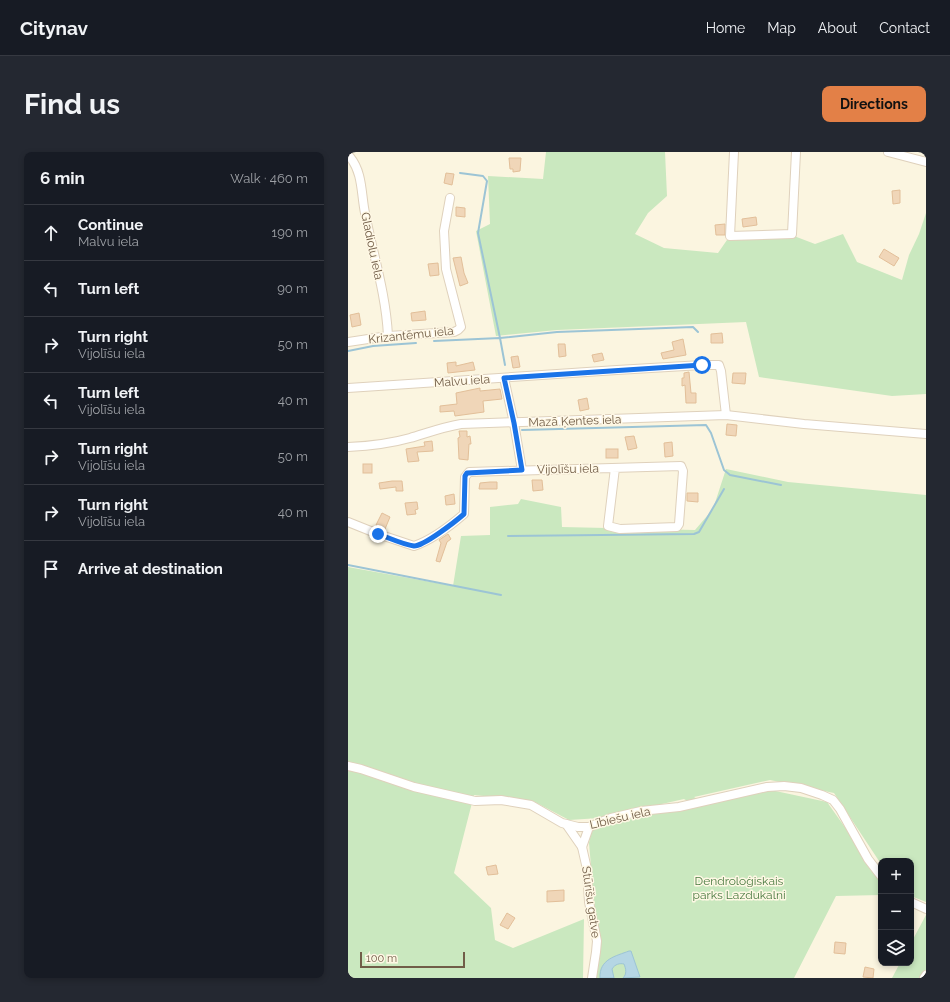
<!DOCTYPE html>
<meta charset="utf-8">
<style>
body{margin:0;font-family:Raleway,sans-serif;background:#242831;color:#f1f3f6}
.controls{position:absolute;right:12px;bottom:12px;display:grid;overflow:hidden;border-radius:8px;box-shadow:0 2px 6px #0003}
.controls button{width:36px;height:36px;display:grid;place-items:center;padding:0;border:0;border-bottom:1px solid #363941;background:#171b24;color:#f1f3f6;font:20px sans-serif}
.scale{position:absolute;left:12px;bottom:10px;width:105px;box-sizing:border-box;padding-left:4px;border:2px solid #715d48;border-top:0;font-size:11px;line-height:14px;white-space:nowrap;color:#715d48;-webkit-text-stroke:3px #fff8e5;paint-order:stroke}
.stop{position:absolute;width:12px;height:12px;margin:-9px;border:3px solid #1a73e8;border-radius:50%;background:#fff}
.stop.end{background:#1a73e8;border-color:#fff;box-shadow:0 1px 4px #0008}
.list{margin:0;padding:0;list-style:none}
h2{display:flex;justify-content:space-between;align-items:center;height:52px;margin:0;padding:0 16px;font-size:17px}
h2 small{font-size:13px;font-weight:400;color:#9ea1a6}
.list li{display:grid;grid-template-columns:26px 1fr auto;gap:12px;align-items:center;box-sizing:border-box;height:56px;padding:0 16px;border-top:1px solid #363941}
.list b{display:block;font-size:15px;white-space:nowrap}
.list p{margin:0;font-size:13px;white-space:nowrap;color:#9ea1a6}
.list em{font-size:13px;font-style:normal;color:#9ea1a6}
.icon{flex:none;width:22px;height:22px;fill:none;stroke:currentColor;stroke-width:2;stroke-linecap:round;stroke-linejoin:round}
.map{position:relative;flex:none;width:578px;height:826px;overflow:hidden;border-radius:8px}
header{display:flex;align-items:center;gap:24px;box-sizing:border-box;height:56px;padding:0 20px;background:#171b24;border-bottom:1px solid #363941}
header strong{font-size:19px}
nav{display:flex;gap:22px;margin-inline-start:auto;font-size:14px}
.intro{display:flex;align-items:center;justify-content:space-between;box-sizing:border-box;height:96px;padding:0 24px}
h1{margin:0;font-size:28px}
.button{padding:10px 18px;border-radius:8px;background:#e38047;color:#111;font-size:14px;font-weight:700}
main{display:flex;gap:24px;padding:0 24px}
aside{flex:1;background:#171b24;border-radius:8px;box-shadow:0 2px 6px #0003}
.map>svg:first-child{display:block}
.green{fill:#cae8bf}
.water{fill:#b5d6e4;stroke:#9cc4d5}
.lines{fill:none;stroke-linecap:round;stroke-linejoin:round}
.stream{stroke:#9cc4d5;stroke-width:2}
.building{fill:#f0d6b8;stroke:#e2bf99}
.minor-casing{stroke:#dfd1bc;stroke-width:10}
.minor{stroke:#fff;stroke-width:8}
.route{stroke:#1a73e8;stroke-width:5}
.labels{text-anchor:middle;stroke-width:3;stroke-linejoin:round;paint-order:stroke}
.street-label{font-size:12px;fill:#715d48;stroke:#fff8e5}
.park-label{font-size:12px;fill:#4c7c43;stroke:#fff8e5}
</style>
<header>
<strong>Citynav</strong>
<nav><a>Home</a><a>Map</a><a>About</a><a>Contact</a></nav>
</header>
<div class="intro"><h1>Find us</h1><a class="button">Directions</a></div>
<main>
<aside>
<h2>6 min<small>Walk · 460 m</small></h2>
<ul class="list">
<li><svg class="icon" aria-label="ahead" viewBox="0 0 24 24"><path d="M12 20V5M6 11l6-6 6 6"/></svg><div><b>Continue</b><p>Malvu iela</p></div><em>190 m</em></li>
<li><svg class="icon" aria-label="left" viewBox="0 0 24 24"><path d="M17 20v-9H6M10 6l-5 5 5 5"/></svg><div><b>Turn left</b></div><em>90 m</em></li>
<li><svg class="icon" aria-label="right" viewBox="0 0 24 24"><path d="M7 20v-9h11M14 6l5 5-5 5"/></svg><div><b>Turn right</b><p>Vijolīšu iela</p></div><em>50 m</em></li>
<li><svg class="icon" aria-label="left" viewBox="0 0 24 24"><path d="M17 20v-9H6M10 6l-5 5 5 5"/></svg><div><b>Turn left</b><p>Vijolīšu iela</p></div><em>40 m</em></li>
<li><svg class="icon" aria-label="right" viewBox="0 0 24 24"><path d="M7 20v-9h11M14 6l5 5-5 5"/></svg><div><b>Turn right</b><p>Vijolīšu iela</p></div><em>50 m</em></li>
<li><svg class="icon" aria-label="right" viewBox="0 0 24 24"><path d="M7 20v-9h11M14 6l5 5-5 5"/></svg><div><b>Turn right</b><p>Vijolīšu iela</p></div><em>40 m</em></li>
<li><svg class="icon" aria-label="arrive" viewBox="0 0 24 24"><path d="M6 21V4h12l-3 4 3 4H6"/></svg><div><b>Arrive at destination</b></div></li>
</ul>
</aside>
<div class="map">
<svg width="578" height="826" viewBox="0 0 578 826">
<rect width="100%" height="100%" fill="#fbf5e0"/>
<!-- green -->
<g class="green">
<path d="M198,0H317L319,44L300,61L287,82L316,96L370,101L379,88L446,84L467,92L495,82L509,110L554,128L561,103L571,82L578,61V242L544,244L411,225L398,170L209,178L148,184L128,79L142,72L140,24L195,27Z"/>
<path d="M378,317L440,330L578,343V750L563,744V709H533V712L486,641L422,628L346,645L356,651L418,637L479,650L533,726V743L488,744L446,826H246L250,795L241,691L244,676L346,653L336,647L252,666L221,668L185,649L126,643L106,721L143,756L147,788L165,796L236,767L235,826H0V415L105,434L113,384L142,383V355L170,352L173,347L213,355L214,375L347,378L365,357Z"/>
<path d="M578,763V826H544L552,811H563V791Z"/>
</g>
<!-- water -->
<path class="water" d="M281,799H283L292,825L275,826C279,822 278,817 276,812C272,811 267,812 264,817L266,826H252C251,807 268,804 281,799Z"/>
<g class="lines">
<!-- stream -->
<g class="stream">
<path d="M112,21L135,24L139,29L130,81L152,186L209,180L345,175L350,180"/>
<path d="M86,189L152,186L157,213"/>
<path d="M0,199L25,194L68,191"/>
<path d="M174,278L358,273L363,281L376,318L382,323L433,333"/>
<path d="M160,384L346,382L351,380L376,337"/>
<path d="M0,413L153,443"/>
</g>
</g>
<!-- building -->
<g class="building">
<path d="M161,6H173L172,19L165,20V17H162Z"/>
<path d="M98,21L106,22L104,33L96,31Z"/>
<path d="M552,38V51L545,52L544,39Z"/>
<path d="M108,55L117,56V65L108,64Z"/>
<path d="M408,65L409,73L395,75L394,67Z"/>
<path d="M377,72V83H368L367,73Z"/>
<path d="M536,97L551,106L546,114L531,105Z"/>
<path d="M113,105L116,121L120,131L112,134L105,106Z"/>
<path d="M90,111L91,123L82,124L80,112Z"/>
<path d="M77,159L78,168L64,169L63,161Z"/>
<path d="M11,161L13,173L4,175L2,163Z"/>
<path d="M374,181L375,191H363V182Z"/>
<path d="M335,187L338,203L315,207L313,201L326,198L324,190Z"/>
<path d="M210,192H217L218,204L211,205Z"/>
<path d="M254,201L256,208L246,210L244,203Z"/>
<path d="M170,204L172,215L165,216L163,205Z"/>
<path d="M108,210V214L125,210L127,218L100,221L99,211Z"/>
<path d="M341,220L343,241H348V251H338L337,233L334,234V226H336V221Z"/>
<path d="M385,221H398L397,232L384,231Z"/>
<path d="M132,236V239L152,237L154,247L135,249L136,260L107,264L106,259L92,260V254L109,252L108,241Z"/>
<path d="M239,246L241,257L232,259L230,248Z"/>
<path d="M379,272L389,273L388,284L378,283Z"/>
<path d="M111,279H119V285L122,284L123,292H121L120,308L111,307L110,286L112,285Z"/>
<path d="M286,284L289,296L280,298L277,285Z"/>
<path d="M84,289L85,299L69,300L71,309L60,310L58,297L77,294L76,290Z"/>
<path d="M324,290L325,304L317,305L316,291Z"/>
<rect x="258" y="297" width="12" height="9"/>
<rect x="15" y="312" width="9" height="9"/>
<path d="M184,328H194L195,338L185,339Z"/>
<path d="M44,329H54L55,339H48V335L32,337L31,331Z"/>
<path d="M142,330H149V337H131L132,331Z"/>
<path d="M339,341H350V350L339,349Z"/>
<path d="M106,342L107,352L98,353L97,344Z"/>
<path d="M69,350L70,357L67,358L68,362L59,363L57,351Z"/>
<path d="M34,361L42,365L37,377L28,373Z"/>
<path d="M100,382L103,387L99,390L92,410L88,409L93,391L91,388Z"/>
<path d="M148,713L150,722L140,723L138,715Z"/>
<path d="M216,738V749L199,750V739Z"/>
<path d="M159,761L167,766L160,777L152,773Z"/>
<path d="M487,790L498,791L497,802L486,801Z"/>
<path d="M517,815L526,817L525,826L515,825Z"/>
</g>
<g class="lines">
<!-- minor casing -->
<g class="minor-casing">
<g id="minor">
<path d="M386,0L382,84L444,82L448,0"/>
<path d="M540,0L578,10"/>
<path d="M2,5C15,21 13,42 17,61C25,102 38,142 40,184"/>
<path d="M0,190L40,184L106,180L110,178L113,175L98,117L96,79L102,46"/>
<path d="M156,226L166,271L174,318"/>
<path d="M0,236L269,218L354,213H371L373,219L378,263"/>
<path d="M0,295C21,294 41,292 62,286C79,281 95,275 113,272L378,263L456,272L578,282"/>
<path d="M0,370L30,382L66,394C84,388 102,374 116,362L117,325L121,320L333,314L335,319L331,372L329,375L272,377L260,374L267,316"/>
<path d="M0,614L13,617L66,635L127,649L153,648L183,653L214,671L230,675H241L263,666L293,659L331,655L419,635L436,634L453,636L474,643L485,648L492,657L520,707L533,724"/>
<path d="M218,672L234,695"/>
<path d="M241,675L234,695L239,717L241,750L249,789L248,800L244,826"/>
<path d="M563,750L578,757"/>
<path d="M576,826L578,823"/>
</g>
</g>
<!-- minor -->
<use href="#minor" class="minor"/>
</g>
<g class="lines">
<!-- route -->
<path class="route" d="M30,382C39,385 56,393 66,394C76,394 108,369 116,362L117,324L119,321L174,318L166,271L156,226L354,213"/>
</g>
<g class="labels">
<!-- street labels -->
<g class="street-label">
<text transform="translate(24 94) rotate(78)" y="4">Gladiolu iela</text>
<text transform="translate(63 183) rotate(-6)" y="4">Krizantēmu iela</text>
<text transform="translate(114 229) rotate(-4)" y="4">Malvu iela</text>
<text transform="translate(227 269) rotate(-2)" y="4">Mazā Ķentes iela</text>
<text transform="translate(220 317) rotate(-1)" y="4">Vijolīšu iela</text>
<text transform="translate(272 666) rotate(-13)" y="4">Lībiešu iela</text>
<text transform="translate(243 750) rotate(82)" y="4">Stūrīšu gatve</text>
</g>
<!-- park labels -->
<g class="park-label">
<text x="391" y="733">Dendroloģiskais<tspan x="391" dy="14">parks Lazdukalni</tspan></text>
</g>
</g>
</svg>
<div class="controls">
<button>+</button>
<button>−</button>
<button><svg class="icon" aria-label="layers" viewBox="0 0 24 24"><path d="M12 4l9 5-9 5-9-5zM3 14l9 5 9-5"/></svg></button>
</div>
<div class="scale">100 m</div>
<div class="stop" style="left:354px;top:213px"></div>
<div class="stop end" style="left:30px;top:382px"></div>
</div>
</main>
